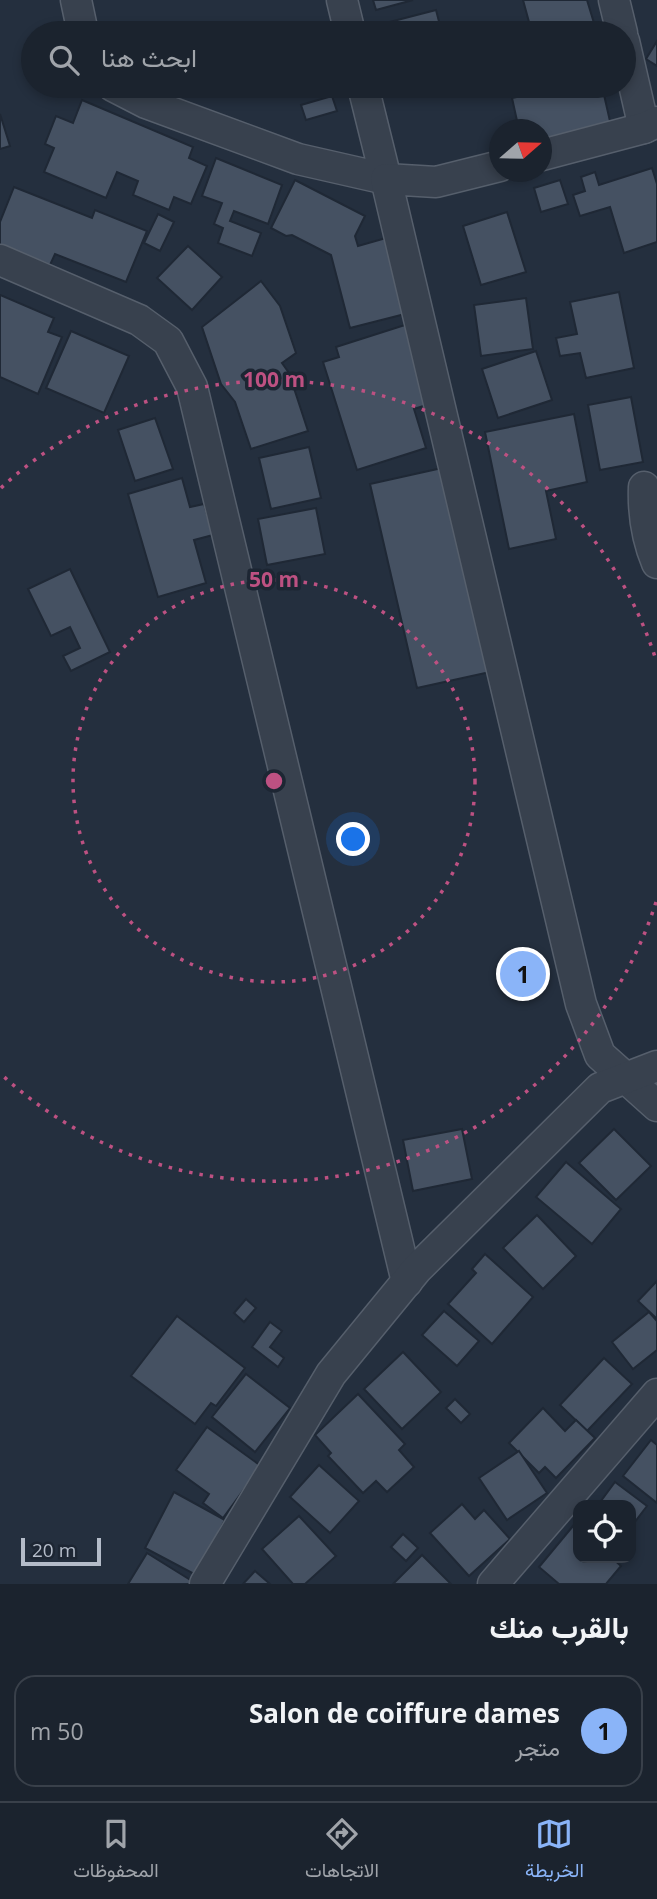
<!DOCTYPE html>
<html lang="ar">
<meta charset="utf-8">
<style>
body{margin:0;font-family:"Open Sans",Vazirmatn,sans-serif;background:#282f3a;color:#f1f3f6;direction:rtl}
.controls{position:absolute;right:21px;bottom:21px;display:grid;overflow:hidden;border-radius:14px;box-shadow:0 4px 10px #0003}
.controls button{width:63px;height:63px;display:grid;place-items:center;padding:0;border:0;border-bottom:2px solid #39404a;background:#1b232e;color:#f1f3f6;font:35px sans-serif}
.compass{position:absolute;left:489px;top:119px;width:63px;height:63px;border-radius:50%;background:#1b232e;box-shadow:0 4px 10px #0003;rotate:70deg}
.scale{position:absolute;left:21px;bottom:18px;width:80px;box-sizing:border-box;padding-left:7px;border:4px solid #b4bcc9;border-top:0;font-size:19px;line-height:24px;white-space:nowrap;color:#b4bcc9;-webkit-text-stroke:5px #1d2633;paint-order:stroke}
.you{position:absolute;left:354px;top:840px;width:24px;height:24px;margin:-18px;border:5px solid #fff;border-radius:50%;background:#1a73e8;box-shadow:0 0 0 10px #1a73e833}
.badge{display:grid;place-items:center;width:46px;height:46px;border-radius:50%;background:#8ab4f8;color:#111;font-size:23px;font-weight:700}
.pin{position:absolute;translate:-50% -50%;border:4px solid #fff;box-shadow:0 2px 7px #0006}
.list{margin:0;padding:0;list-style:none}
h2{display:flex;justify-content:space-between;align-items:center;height:91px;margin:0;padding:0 28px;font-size:30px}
h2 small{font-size:23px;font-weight:400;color:#a0a4aa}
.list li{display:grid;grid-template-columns:46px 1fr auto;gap:21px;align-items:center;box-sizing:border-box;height:112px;margin:0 14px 14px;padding:0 14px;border:2px solid #39404a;border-radius:21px}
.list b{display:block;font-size:26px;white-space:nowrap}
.list p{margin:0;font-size:23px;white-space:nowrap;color:#a0a4aa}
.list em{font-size:23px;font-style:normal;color:#a0a4aa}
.icon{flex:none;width:38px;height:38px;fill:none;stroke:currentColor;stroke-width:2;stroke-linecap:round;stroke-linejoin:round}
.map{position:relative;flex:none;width:657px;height:1584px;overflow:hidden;direction:ltr}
.search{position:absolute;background:#1b232e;box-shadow:0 4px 10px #0003;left:21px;right:21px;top:21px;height:77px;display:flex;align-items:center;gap:18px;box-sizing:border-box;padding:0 24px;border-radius:38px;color:#a0a4aa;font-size:26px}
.sheet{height:217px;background:#1b232e}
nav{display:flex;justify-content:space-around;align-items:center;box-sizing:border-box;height:98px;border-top:2px solid #39404a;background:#1b232e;font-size:19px;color:#a0a4aa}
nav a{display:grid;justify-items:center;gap:4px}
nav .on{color:#8ab4f8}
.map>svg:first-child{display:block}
.building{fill:#455162;stroke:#1f2835;stroke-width:2}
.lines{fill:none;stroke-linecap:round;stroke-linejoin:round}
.minor-casing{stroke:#565f6c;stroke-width:33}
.minor{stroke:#38414e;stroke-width:30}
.ring{fill:none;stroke:#bd5182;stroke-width:3.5;stroke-dasharray:3.5 7}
.centre{fill:#bd5182;stroke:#1d2633;stroke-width:3.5}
.ring-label{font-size:21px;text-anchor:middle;font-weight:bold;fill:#bd5182;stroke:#1d2633;stroke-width:7;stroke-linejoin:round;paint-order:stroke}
</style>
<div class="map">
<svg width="657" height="1584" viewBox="0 0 657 1584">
<rect width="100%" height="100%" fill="#242f3e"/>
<!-- building -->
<g class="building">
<path d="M373,0H413L376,10Z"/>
<path d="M523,0H587L597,33H532Z"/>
<path d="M436,10L442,33H380L378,25Z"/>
<path d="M657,41V66L646,59Z"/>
<path d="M394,86H421L396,92Z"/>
<path d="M569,86H602L612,130L542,145V130H519L512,98Z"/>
<path d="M332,96L337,111L306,120L301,105Z"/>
<path d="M82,100L193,147L189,158L207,166L191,204L174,197L169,210L133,195L138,181L117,172L106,198L44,172L54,148L45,144L56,116L73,123Z"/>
<path d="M0,114L10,146L0,149Z"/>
<path d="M216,158L282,185L268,224L234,211L230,221L261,233L252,256L218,243L223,228L214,224L222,203L202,196Z"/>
<path d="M652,168L657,184V242L624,253L610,207L580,216L573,195L585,191L581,177L595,172L599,185Z"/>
<path d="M295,180L365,216L355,236L358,246L386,238L405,314L350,328L331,255L292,235L286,236L271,228Z"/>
<path d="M560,180L568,204L541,212L534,188Z"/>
<path d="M14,187L92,218L95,210L147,231L126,282L55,254L50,265L0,245V222Z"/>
<path d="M507,212L526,272L481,285L463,226Z"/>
<path d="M158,214L174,222L160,251L144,243Z"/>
<path d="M188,246L222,277L192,310L157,278Z"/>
<path d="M261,281L280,306L296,353L282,363L289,373L308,431L251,449L235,402L221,384L202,327Z"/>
<path d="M619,292L634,368L586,378L580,353L560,356L556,338L577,334L570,302Z"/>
<path d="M0,295L54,318L48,332L62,337L38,394L0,377Z"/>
<path d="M526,298L533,349L481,356L474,305Z"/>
<path d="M408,324L433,403L414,409L426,448L357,470L323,362L339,357L336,347Z"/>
<path d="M71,331L129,356L104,413L46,388Z"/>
<path d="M536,351L552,400L498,418L482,369Z"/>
<path d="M631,397L643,462L600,470L588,405Z"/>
<path d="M574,414L587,482L546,491L556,539L509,549L485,432Z"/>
<path d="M155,418L173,469L135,481L118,430Z"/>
<path d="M309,447L321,498L271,509L259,458Z"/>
<path d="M442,468L490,672L417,688L370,484Z"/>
<path d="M182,478L190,507L204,504L213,535L194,540L206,583L158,597L128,494Z"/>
<path d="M316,508L325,554L267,565L258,519Z"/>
<path d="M70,569L110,652L71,671L63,656L80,648L70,627L51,636L28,589Z"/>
<path d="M462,1129L472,1179L413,1191L403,1140Z"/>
<path d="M614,1129L651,1166L616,1200L579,1163Z"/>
<path d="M566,1162L621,1209L592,1244L536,1197Z"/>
<path d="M537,1215L576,1256L543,1289L503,1248Z"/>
<path d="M485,1254L533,1297L492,1344L448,1304L476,1273L472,1269Z"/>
<path d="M657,1281V1319L638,1301Z"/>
<path d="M246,1299L256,1308L244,1322L234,1313Z"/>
<path d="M444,1311L479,1341L457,1366L422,1335Z"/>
<path d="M649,1312L657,1321V1350L633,1369L612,1342Z"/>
<path d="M177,1316L245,1368L216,1406L211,1403L195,1424L131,1376Z"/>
<path d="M270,1322L282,1331L270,1347L284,1358L278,1367L252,1347Z"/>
<path d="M403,1352L441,1392L402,1429L364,1389Z"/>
<path d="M604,1358L632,1384L587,1431L560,1405Z"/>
<path d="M246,1374L290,1408L255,1452L212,1417Z"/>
<path d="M358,1394L405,1444L399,1450L414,1467L387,1492L376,1481L363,1493L328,1456L331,1453L315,1435Z"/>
<path d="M455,1399L470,1414L461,1423L446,1408Z"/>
<path d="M543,1408L565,1431L576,1420L595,1438L556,1478L545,1467L539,1473L509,1443Z"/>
<path d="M207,1427L261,1466L223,1518L203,1503L209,1494L176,1470Z"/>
<path d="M651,1440L657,1445V1503L623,1476Z"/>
<path d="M519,1451L547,1493L507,1520L479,1478Z"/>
<path d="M319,1465L359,1501L330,1533L290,1497Z"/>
<path d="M615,1482L647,1506L631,1527V1505H598Z"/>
<path d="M174,1492L225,1520L196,1575L145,1548Z"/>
<path d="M462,1504L475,1519L484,1510L510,1539L469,1576L430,1533Z"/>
<path d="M299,1516L336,1556L305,1584H293L262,1549Z"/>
<path d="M573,1526L578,1530V1558H612L621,1566L606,1584H559L539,1567Z"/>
<path d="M403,1534L418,1548L406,1561L391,1547Z"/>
<path d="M147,1553L192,1581L190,1584H128Z"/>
<path d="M422,1555L451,1584H393Z"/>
<path d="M255,1571L270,1584H243Z"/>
</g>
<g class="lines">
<!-- minor casing -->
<g class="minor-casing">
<g id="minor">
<path d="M76,0L83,33"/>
<path d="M342,0L350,33"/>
<path d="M614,0L622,33"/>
<path d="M624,41L644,128"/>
<path d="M113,86L146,103L298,159L386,179L363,86"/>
<path d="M542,155L644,128L657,122"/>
<path d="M500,166L436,182L386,179L581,1004L600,1055L657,1106"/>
<path d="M0,260L139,320L168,341L192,387L407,1282"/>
<path d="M644,487C643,513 647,539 657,563"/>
<path d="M205,1584L331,1374L417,1269L600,1088L657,1066"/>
<path d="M493,1584L657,1394"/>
</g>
</g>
<!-- minor -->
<use href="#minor" class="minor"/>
</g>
<!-- distance rings -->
<g class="ring">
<circle cx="274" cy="781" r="201"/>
<path d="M656 902A401 401 0 0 1 1 1074M1 488A401 401 0 0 1 656 660"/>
</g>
<circle cx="274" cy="781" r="10" class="centre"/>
<g class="ring-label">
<text x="274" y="387">100 m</text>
<text x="274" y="587">50 m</text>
</g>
</svg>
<div class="controls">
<button><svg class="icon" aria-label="locate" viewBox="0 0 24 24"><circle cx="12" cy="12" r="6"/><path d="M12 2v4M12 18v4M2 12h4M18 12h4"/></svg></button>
</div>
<svg class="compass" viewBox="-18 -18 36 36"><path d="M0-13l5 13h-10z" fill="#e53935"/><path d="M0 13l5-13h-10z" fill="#a0a4aa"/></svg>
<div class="scale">20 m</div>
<div class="you"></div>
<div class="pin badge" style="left:523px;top:974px">1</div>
<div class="search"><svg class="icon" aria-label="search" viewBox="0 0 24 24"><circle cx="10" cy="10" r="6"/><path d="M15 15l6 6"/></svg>ابحث هنا</div>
</div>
<section class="sheet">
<h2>بالقرب منك<small></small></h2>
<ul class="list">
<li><span class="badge">1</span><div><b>Salon de coiffure dames</b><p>متجر</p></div><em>50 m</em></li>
</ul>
</section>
<nav>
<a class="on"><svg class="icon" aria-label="map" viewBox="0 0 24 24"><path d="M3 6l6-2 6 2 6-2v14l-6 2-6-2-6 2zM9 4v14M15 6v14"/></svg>الخريطة</a>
<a><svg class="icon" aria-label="directions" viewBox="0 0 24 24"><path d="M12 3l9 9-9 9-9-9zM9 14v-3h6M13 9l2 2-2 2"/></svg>الاتجاهات</a>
<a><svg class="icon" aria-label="saved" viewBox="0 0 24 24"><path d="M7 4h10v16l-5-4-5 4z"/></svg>المحفوظات</a>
</nav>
